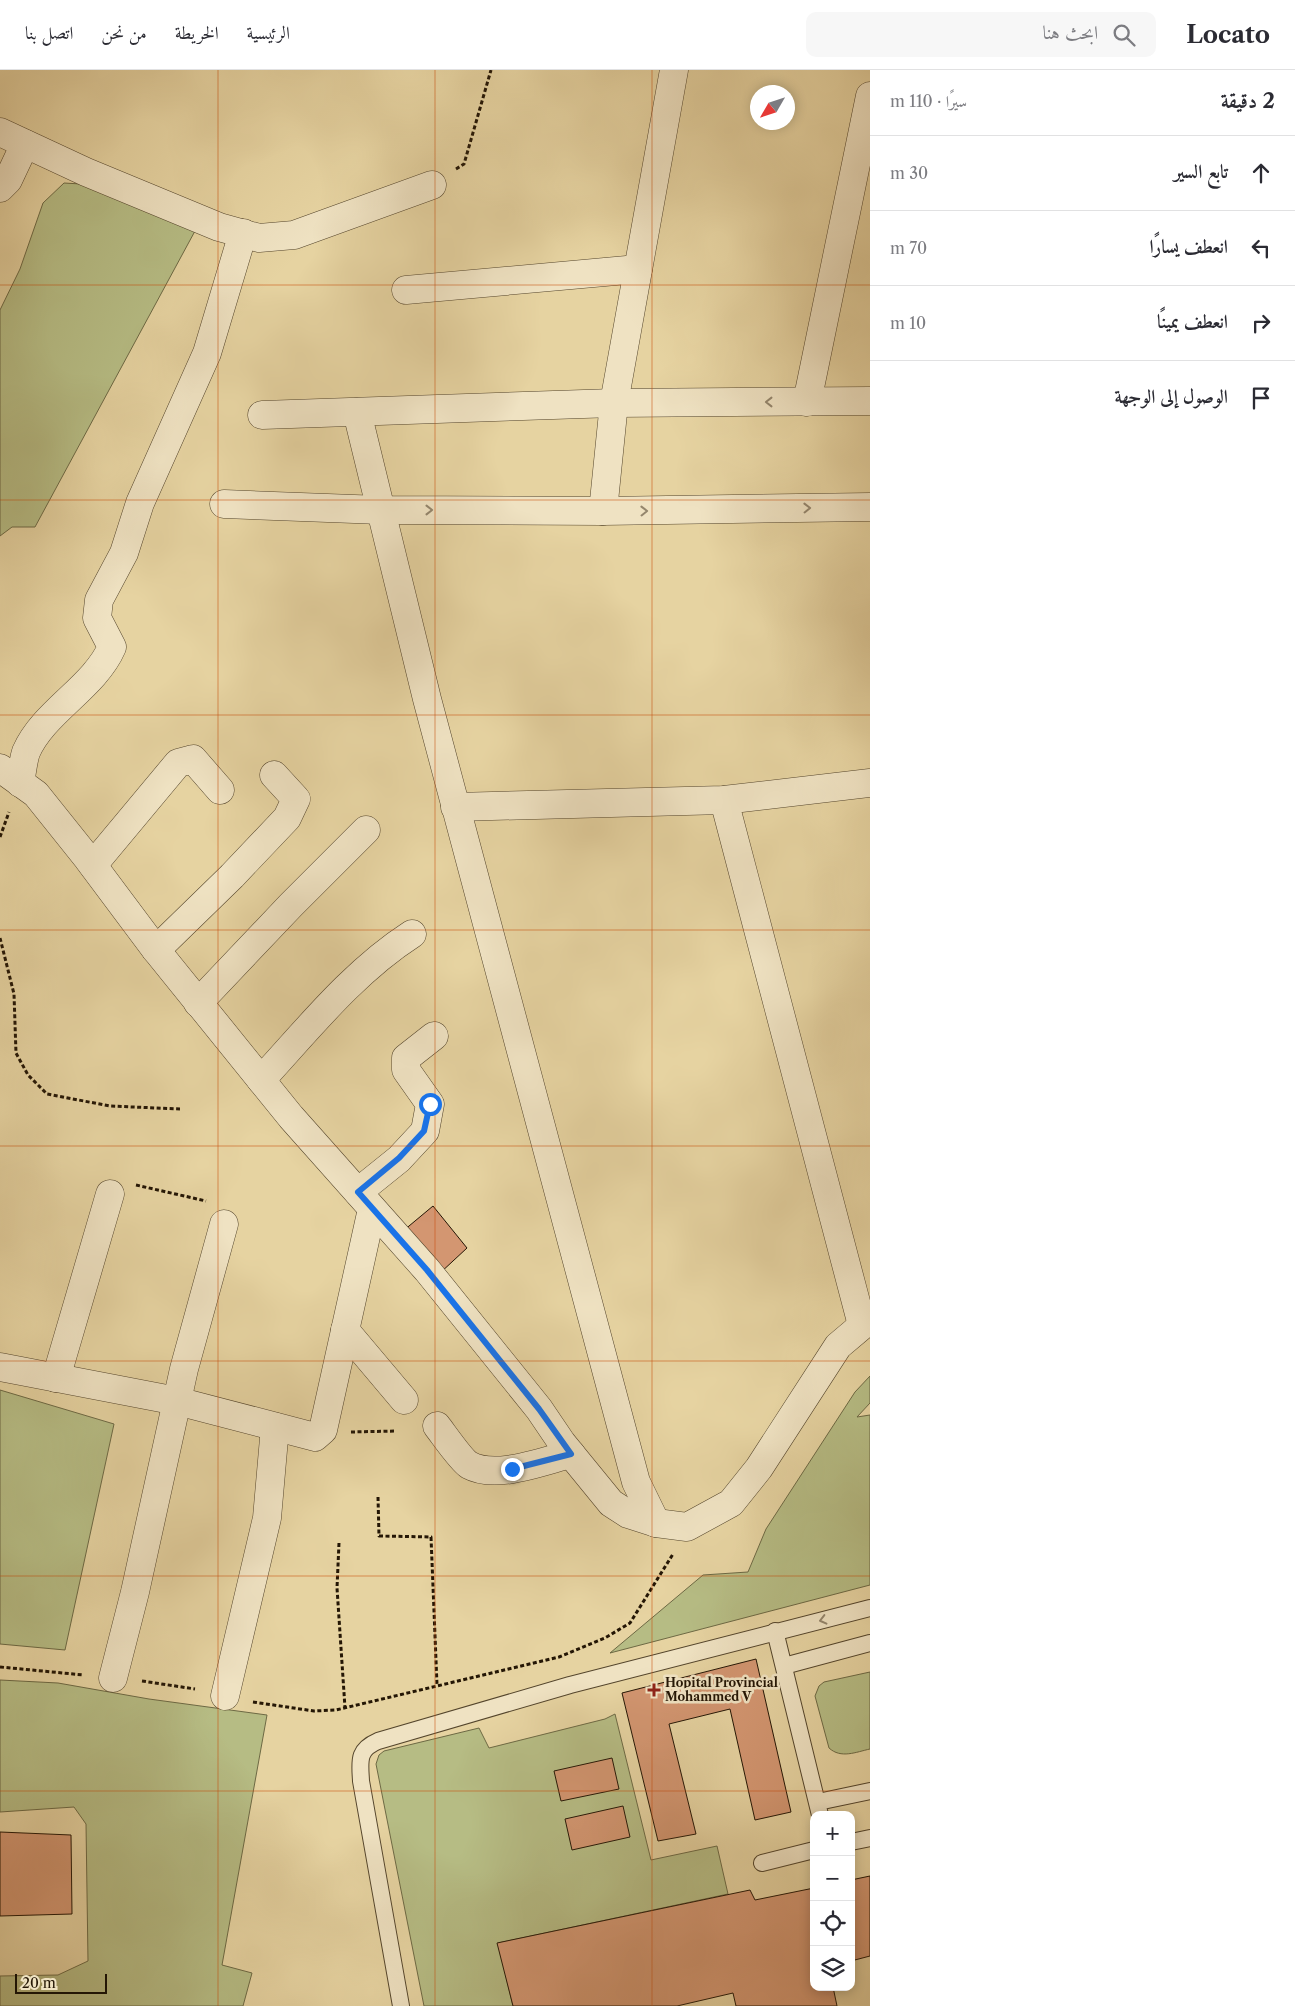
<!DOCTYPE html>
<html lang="ar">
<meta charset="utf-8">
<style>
body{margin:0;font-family:"Libre Caslon Text",Amiri,serif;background:#f7f7f7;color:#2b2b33;direction:rtl}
.controls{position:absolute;right:15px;bottom:15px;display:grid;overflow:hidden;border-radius:10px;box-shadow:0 2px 12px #0003}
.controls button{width:45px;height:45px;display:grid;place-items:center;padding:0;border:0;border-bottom:1px solid #e1e1e2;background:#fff;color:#2b2b33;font:25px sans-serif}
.compass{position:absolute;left:750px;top:15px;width:45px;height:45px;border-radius:50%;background:#fff;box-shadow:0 2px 12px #0003;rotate:231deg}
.scale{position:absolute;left:15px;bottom:12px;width:92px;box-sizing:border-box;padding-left:5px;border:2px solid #241605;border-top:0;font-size:14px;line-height:18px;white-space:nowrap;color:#241605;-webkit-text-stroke:4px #efe2c2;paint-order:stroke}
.stop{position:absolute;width:15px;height:15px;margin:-11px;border:4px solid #1a73e8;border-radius:50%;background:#fff}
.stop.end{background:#1a73e8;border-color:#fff;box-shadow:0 1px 5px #0008}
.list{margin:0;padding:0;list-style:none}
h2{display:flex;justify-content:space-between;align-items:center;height:65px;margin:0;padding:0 20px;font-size:21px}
h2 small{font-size:16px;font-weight:400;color:#7c7c81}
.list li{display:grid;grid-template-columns:32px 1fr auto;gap:15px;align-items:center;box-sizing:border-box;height:75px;padding:0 20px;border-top:1px solid #e1e1e2}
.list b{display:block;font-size:19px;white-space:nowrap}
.list em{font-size:16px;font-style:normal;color:#7c7c81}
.icon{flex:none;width:28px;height:28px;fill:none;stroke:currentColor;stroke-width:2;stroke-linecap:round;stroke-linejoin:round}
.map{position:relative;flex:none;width:870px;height:1936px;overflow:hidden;direction:ltr}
header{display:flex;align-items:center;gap:30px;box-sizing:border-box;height:70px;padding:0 25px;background:#fff;border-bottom:1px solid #e1e1e2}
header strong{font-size:24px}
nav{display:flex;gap:28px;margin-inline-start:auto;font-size:18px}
.search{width:350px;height:45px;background:#f7f7f7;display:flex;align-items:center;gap:12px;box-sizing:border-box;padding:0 18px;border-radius:10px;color:#7c7c81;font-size:19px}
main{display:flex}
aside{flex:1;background:#fff}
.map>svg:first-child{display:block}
.green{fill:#b6bc84;stroke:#6d6944}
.building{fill:#d39671;stroke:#241605}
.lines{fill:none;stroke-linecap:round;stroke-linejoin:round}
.service-casing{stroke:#54452c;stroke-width:18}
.minor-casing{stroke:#54452c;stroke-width:29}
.path{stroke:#241605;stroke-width:3;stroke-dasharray:4 2.5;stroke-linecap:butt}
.service{stroke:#efe2c2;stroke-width:16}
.minor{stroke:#efe2c2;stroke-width:28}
.oneway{stroke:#94866d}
.route{stroke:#1a73e8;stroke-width:6}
.grid{fill:none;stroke:#cb4f0b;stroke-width:1;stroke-opacity:0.55}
.poi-dot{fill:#8f2418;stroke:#efe2c2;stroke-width:2}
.labels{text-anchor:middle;stroke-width:5;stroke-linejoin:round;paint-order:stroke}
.poi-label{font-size:12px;font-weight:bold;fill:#241605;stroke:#efe2c2;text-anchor:start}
</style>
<header>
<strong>Locato</strong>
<div class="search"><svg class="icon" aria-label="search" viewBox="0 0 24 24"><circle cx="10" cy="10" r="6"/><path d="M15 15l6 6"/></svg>ابحث هنا</div>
<nav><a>الرئيسية</a><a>الخريطة</a><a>من نحن</a><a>اتصل بنا</a></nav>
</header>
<main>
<aside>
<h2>2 دقيقة<small>سيرًا · 110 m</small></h2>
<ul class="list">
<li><svg class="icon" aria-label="ahead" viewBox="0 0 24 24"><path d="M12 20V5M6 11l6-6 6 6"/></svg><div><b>تابع السير</b></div><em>30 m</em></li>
<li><svg class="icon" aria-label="left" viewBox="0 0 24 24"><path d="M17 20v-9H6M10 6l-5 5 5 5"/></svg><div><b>انعطف يسارًا</b></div><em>70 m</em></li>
<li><svg class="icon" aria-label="right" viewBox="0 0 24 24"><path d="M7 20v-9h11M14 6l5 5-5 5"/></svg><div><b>انعطف يمينًا</b></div><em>10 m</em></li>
<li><svg class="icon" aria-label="arrive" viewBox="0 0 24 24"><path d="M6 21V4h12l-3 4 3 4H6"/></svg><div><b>الوصول إلى الوجهة</b></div></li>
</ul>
</aside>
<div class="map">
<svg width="870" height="1936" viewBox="0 0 870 1936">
<rect width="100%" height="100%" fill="#e6d3a1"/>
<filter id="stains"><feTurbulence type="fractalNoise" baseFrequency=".004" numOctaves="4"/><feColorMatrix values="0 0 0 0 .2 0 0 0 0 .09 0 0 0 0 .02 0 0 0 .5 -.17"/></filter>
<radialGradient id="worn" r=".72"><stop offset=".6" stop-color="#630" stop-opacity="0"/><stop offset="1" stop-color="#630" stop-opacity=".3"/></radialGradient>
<!-- green -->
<g class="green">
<path d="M64,113L81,114L195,161L35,457H12L0,466V240L20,199L43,133Z"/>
<path d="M870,1306V1333L857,1347L870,1345V1515L610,1583L703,1505L748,1502L766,1459L855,1322Z"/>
<path d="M0,1320L114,1354L65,1580L0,1574Z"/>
<path d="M870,1602V1679C856,1682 841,1689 829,1678L815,1626L819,1616L824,1612Z"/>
<path d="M0,1610L58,1613L149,1629L267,1645L222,1895L252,1903L243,1936H0V1906L58,1905L88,1891L86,1754L74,1737L0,1742Z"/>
<path d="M615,1644L651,1790L717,1776L728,1824L498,1873L513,1936H424L376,1694L379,1685L384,1681L479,1658L489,1678L605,1649Z"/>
</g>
<!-- building -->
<g class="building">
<path d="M433,1136L467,1178L439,1204L403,1161Z"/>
<path d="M756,1589L791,1742L755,1750L730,1639L669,1654L696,1764L658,1771L622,1623Z"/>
<path d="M612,1688L619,1719L561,1731L554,1701Z"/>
<path d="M623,1736L630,1767L572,1780L565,1749Z"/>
<path d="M0,1762L71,1765L72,1844L0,1846Z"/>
<path d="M870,1806V1886L851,1891V1810Z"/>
<path d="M814,1818V1917H833L837,1936H736L733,1923L677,1936H513L497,1873L750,1820L755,1830Z"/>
</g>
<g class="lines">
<!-- service casing -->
<g class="service-casing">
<g id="service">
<path d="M775,1561L820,1745"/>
<path d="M784,1596L870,1573"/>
<path d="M818,1732L870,1721"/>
<path d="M851,1772L870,1768"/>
<path d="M762,1793L814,1780"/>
<path d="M401,1936L361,1711C360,1691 357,1680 378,1671L570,1615L870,1538"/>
</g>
</g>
<!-- minor casing -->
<g class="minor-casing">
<g id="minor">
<path d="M0,62L86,102L219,157L259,168L294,165L432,115"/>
<path d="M0,118L8,110L25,74"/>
<path d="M406,220L638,199"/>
<path d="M807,332L870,26"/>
<path d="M357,342L427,629L636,1412L656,1453L687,1457L731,1433L759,1398L838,1276L870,1249"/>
<path d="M262,345L614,333L870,331"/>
<path d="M224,434L381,440L603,441L870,437"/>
<path d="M603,441L614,333L674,0"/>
<path d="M0,698L36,724L88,789L156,880L291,1047L427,1200L539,1339L562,1373L611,1433L628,1444L656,1453"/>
<path d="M20,713C22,703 23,691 26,682C44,641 94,618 112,577L97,548L99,530L124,483L140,433L207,283L243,163"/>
<path d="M724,730L862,1255"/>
<path d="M455,737L724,730L870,713"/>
<path d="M93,795L178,693L193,689L220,720"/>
<path d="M156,880L232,806L287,748L296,729L274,705"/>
<path d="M198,933L291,835L366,760"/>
<path d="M261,1010C308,959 353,902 412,864"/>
<path d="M358,1122L399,1089L425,1061L430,1034L406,1000V988L434,966"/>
<path d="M345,1260L404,1330"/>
<path d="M0,1297L177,1331L315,1367L323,1360L372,1139"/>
<path d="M56,1308L110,1124"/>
<path d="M437,1356C444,1365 461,1390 469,1395C496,1410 543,1391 571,1384"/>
<path d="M113,1608L135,1522L184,1299L224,1154"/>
<path d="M225,1626L267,1448L275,1357"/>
</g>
</g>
<!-- path -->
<g class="path">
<path d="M456,99L464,94L491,0"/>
<path d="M0,767L9,742"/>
<path d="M0,868L14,924L16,983L28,1005L47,1024L110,1036L180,1039"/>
<path d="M136,1115L206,1131"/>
<path d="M351,1362L396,1361"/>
<path d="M378,1427L379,1466L431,1467L437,1615"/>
<path d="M339,1473L337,1518L345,1638"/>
<path d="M0,1597L84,1605"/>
<path d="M142,1611L195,1619"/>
<path d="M253,1632L314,1641L336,1640L559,1587L605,1568L630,1553L673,1484"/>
</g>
<!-- service -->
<use href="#service" class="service"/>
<!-- minor -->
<use href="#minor" class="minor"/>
</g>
<!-- one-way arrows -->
<defs><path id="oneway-chevron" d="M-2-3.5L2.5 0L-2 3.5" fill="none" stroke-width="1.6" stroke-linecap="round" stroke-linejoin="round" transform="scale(1.25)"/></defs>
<g class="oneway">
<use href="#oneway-chevron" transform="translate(769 332) rotate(180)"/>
<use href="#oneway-chevron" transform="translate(807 438) rotate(-1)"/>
<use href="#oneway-chevron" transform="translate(429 440)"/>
<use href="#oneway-chevron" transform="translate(644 441) rotate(-1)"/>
<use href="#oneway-chevron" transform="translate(823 1550) rotate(166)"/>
</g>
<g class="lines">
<!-- route -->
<path class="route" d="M430,1034L424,1061L399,1088L358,1122L427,1200L539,1339L571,1384L512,1399"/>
</g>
<!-- grid -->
<path class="grid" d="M218,0V1936M435,0V1936M652,0V1936M0,215H870M0,430H870M0,645H870M0,860H870M0,1076H870M0,1291H870M0,1506H870M0,1721H870"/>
<!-- markers -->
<path class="poi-dot" d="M651.5 1612.5h5v5h5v5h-5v5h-5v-5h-5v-5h5z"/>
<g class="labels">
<!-- poi labels -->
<g class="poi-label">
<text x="665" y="1617">Hopital Provincial<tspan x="665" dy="14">Mohammed V</tspan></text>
</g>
</g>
<rect width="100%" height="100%" filter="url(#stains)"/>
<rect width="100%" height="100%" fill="url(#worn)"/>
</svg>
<div class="controls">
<button>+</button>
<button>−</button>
<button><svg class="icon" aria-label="locate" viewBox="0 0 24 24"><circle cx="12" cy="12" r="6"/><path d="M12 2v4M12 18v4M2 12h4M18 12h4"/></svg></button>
<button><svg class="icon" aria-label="layers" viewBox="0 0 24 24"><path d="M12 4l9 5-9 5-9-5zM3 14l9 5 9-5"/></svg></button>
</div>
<svg class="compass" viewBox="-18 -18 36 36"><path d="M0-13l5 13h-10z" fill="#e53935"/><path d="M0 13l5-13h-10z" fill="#7c7c81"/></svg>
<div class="scale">20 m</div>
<div class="stop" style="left:430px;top:1034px"></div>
<div class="stop end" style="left:512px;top:1399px"></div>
</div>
</main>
